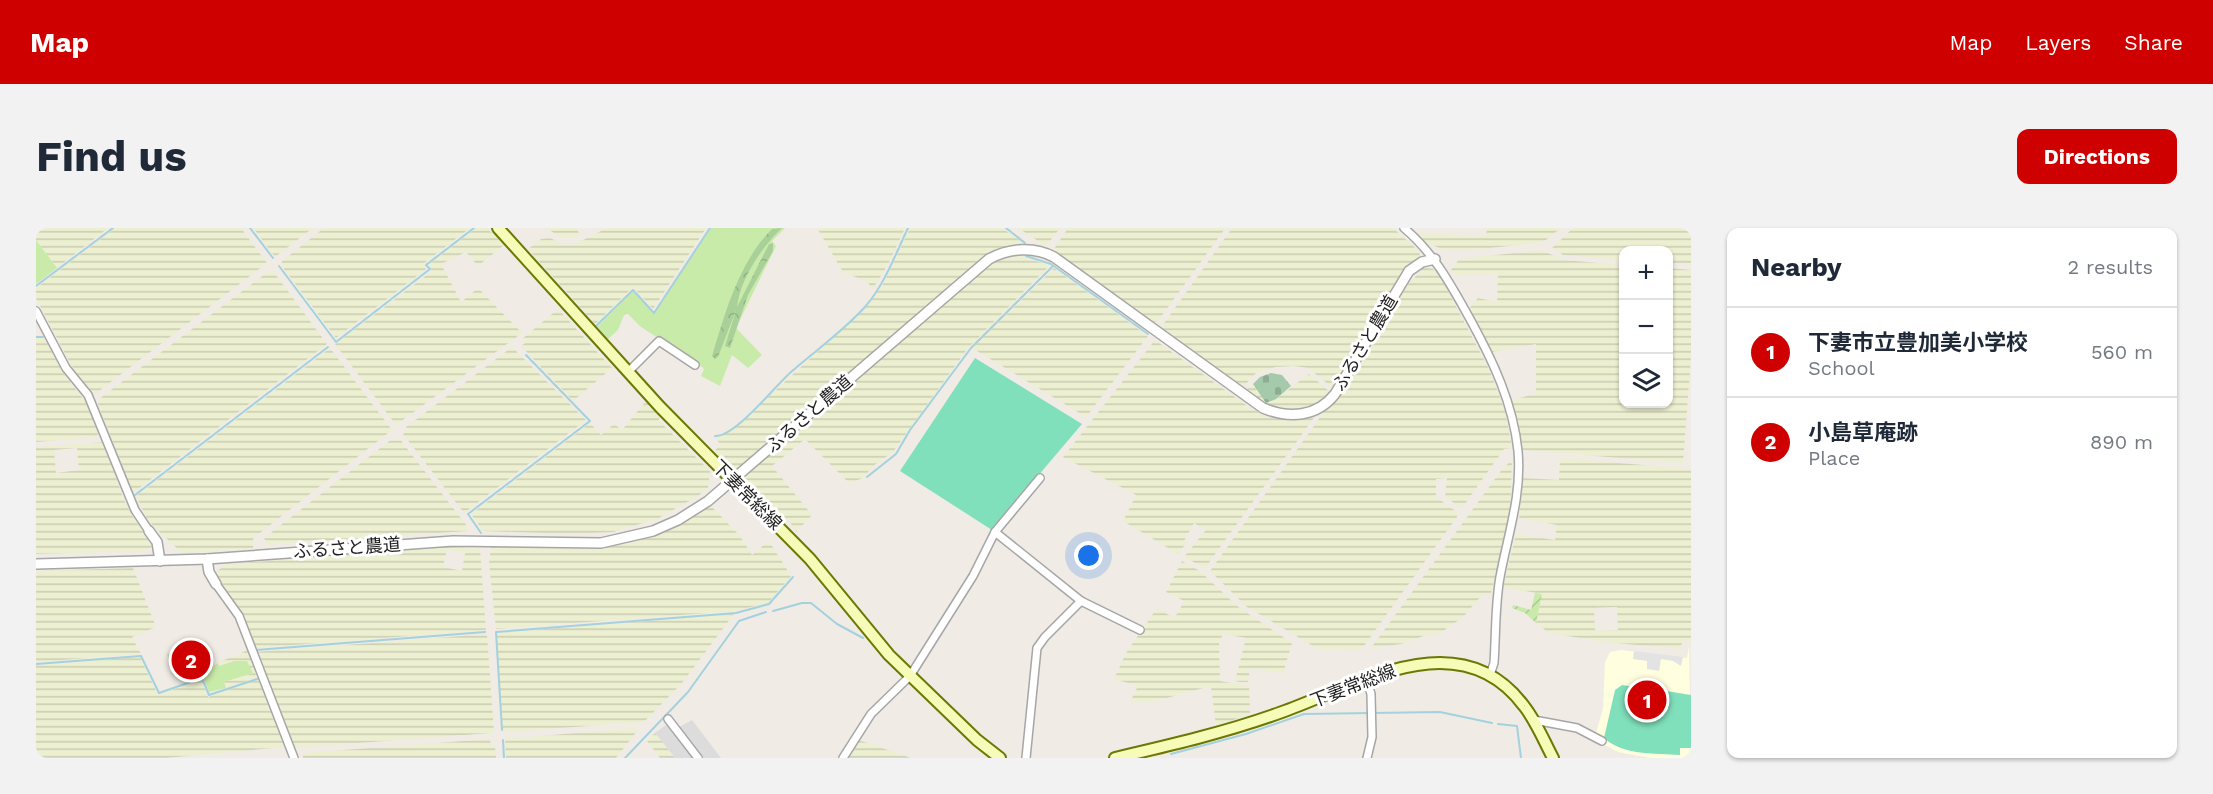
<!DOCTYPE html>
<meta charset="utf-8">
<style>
body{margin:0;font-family:"Work Sans","Noto Sans JP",sans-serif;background:#f2f2f3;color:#1f2937}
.controls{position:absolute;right:18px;top:18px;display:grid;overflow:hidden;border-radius:12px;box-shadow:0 2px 4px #0004}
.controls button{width:54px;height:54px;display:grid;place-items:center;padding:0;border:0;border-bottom:2px solid #e0e1e3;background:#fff;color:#1f2937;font:30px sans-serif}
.you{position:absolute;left:1053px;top:328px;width:21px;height:21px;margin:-15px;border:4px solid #fff;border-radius:50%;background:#1a73e8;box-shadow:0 0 0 9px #1a73e833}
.badge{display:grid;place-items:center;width:39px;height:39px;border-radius:50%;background:#ce0100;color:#fff;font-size:20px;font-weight:700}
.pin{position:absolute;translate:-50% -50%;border:3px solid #fff;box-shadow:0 2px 6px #0006}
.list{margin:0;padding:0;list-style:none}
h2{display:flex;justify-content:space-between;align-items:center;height:78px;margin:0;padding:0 24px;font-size:26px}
h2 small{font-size:20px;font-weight:400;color:#747a83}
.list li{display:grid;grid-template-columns:39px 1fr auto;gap:18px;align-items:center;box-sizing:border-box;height:90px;padding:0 24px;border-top:2px solid #e0e1e3}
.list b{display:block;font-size:22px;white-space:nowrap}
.list p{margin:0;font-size:20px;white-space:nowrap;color:#747a83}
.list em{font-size:20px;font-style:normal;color:#747a83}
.icon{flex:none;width:33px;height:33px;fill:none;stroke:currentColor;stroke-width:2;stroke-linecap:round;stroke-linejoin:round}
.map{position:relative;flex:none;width:1655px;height:530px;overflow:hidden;border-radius:12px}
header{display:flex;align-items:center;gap:36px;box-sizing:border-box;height:84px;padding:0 30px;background:#ce0100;color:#fff}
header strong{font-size:28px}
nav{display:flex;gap:33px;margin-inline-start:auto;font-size:21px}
.intro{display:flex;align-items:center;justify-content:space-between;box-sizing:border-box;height:144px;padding:0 36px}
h1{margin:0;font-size:42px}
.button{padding:15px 27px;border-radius:12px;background:#ce0100;color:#fff;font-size:21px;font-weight:700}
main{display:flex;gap:36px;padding:0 36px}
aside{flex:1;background:#fff;border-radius:12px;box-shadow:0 2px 4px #0004}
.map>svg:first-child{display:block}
.residential{fill:#dddcdc}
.education{fill:#ffffdf}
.farmland{fill:url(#farmland-rules);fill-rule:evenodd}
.grass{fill:#c9ebaa}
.forest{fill:url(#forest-crowns)}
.cemetery{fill:url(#cemetery-stones)}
.garden{fill:url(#garden-furrows)}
.pitch{fill:#81e0bc}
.parking{fill:#e3e3e3}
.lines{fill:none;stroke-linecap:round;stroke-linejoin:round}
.stream{stroke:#a4d1de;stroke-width:2}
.minor-casing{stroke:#a6a6a6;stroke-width:10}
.tertiary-casing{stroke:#a6a6a6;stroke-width:12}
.secondary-casing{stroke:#6b7903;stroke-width:14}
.minor{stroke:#fff;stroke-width:7}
.tertiary{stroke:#fff;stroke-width:9}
.secondary{stroke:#f7fbb8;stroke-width:10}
.labels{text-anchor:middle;stroke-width:6;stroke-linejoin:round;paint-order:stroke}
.street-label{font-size:18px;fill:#1f1f1f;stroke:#fff}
</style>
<header>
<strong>Map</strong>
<nav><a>Map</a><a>Layers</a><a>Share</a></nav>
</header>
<div class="intro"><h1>Find us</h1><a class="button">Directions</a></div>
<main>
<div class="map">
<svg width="1655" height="530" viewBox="0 0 1655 530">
<defs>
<pattern id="farmland-rules" width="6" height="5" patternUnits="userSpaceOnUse" patternTransform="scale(1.5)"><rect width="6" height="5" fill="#ecefd0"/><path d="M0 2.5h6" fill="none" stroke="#caccb2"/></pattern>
<pattern id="forest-crowns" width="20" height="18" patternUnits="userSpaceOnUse" patternTransform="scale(1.5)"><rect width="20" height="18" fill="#a9d099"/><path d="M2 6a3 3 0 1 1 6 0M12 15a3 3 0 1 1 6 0" fill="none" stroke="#91b283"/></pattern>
<pattern id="cemetery-stones" width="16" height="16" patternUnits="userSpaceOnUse" patternTransform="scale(1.5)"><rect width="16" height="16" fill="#a5c9ab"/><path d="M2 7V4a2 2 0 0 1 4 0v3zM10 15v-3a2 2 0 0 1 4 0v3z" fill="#8eac93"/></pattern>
<pattern id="garden-furrows" width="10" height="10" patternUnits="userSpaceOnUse" patternTransform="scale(1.5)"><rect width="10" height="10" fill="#c9ebaa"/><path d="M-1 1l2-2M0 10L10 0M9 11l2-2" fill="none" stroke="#acc992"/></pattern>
</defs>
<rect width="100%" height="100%" fill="#f0ece5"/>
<!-- residential -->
<path class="residential" d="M656,492L685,530H639L619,505L630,497L640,495L643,499Z"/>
<!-- education -->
<path class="education" d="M1653,418L1655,530H1614L1582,524L1565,515L1567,510L1560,505L1567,481L1569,434L1574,424L1585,422L1651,430Z"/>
<!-- farmland -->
<g class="farmland">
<path d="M0,0H72L21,40L0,12Z"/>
<path d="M79,0H205L231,35L59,166L46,154L34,135L0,70V60Z"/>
<path d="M217,0H277L239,29Z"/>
<path d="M288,0H434L387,36L390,41L300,110L245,37L246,33Z"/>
<path d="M440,0H451L468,17L442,38L430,24L405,36L425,74L442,60L486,105L360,197L299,116L396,43L392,37Z"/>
<path d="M510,0H540L545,8L526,10Z"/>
<path d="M571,0H670L617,81L597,59L559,96L492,21L505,11L514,10L529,17L541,15Z"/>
<path d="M781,0H869L853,35L836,62L832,54L807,44Z"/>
<path d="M874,0H966L988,15L964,20L953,26L699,246L680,226L678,223L685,217L681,212L706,193L828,81L847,56Z"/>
<path d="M982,0H1024L1010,18Z"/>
<path d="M1032,0H1188V2L1122,93L1116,94L1016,24Z"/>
<path d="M1196,0H1357L1384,24L1383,30L1366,45L1298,161L1272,140L1258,138L1240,139L1221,144L1207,159H1204L1124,101Z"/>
<path d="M1452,0H1525L1510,12L1501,15L1434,22L1406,21L1388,14L1380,5L1449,8Z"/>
<path d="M1537,0H1655V37L1633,35L1632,22H1588L1587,32L1527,27L1516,20Z"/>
<path d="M1505,22L1528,32L1587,37L1588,176H1632L1633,40L1655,42V128L1647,235L1486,222L1476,172L1498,166L1500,163V116L1455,124L1433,81L1442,70L1461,74L1462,45L1420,47L1415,42L1423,31Z"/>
<path d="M986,26V29L1014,37L932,120L857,224L837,238L827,250L813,255L769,211L736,238L776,287L760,304L754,294L746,293L712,258L706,247L945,43L958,33Z"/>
<path d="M1388,39L1397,41L1405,50L1453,141L1469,182L1476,220L1468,221L1426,280L1409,269L1411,250L1400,251V269L1421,284V289L1325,422L1282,421L1211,379L1174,343L1323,135L1367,62Z"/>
<path d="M1018,40L1112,108L1050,189L936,120Z"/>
<path d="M233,43H237L291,116L97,265L62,176L63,171Z"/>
<path d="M522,81L576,140L537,173L485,118L489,115L486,111Z"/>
<path d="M0,110H9L29,147L54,180L64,203L60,209L0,214Z"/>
<path d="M1119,112L1213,179L1231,189L1255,193L1280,187L1169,340L1148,329L1170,302L1158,295L1148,313L1151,314L1142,326L1087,293L1100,267L1027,229Z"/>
<path d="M476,119L550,192L428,285L367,206L372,202L370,199Z"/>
<path d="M294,120L356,202L220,308L217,311V320L146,325L112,293L100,268Z"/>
<path d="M1273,146L1295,165L1270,181L1244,182L1226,175L1210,162L1217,156L1221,163L1240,171Z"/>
<path d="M611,172L627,187L622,192L674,243L672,260L662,268L621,291L577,304L533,306L447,303L435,286L554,195L565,207L578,196L586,202Z"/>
<path d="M363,210L431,298V303L232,317L228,310L356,211L358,213Z"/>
<path d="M69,214L87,270L98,291L119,316L113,321L103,323L0,326V219ZM41,220L43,242L20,245L18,222Z"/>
<path d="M1524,230L1655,241V413L1647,412L1644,421L1569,414L1513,405L1500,395L1506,366L1467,359L1480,306L1519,312L1521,297L1483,290L1487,250L1523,252ZM1581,379L1582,402L1559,403L1558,380Z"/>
<path d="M1476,232L1474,291L1455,365L1447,366L1427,389L1403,406L1390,407L1365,416L1335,420L1467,240Z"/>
<path d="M674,277L704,308L716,327L733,313L755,348L732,375L699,383L460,401L453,335L455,319L552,321L593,315L641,298Z"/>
<path d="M412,319L444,320L450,402L220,420L208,388L178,345L191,336ZM411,321L429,325L426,343L407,339Z"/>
<path d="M1146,333L1164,343L1201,378L1256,415L1247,445L1214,440L1212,454H1204L1199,453L1210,410L1187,406L1183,415L1184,453L1213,458L1214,486L1180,498L1175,458L1116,474H1094L1102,458L1078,451L1090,425L1121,380L1138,390L1143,383L1148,373L1130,364Z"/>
<path d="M97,340L120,399L96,409L105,426L0,434V343Z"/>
<path d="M698,386L646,455L608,494L467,504L460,405Z"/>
<path d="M451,406L458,504L455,505L256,520L219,424Z"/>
<path d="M212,422L221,450L190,460L187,454L217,445L198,433L183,438L181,435Z"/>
<path d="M104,429L122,467L166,451L172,469L222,451L249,519L129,530H0V437Z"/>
<path d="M599,500L601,503L580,530H470L469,511Z"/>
<path d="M619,505L639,530H624L611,513Z"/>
<path d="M454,511L455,518H459L460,530H267V525Z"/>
<path d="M821,512L829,514L875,530H810Z"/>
</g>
<!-- grass -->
<g class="grass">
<path d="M675,0H749L736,13L740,18L700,100L726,127L712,140L696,127L684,158L665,148L668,141L665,138L605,99L592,86L588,87L582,102L572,111L561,99L597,63L618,86Z"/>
<path d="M0,12L21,40L0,56Z"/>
<path d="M158,415L165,437L137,447L131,426Z"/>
<path d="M198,433H211L217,445L188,454L190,460L173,464L167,448L181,435L183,438Z"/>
</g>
<!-- forest -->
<g class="forest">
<path d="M746,0C726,19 704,51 701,79L733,16L737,15V23L712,67L694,120L689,118L700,82L682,129L679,131L676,128C689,85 703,34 736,1Z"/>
<path d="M154,417L166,424L163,436H150L140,426V423Z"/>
</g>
<!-- cemetery -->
<path class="cemetery" d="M1235,145L1246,147L1255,158L1240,171L1230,175L1217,156L1224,149Z"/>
<!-- garden -->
<path class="garden" d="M1499,365L1506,366L1500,395L1489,385L1476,380L1477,377L1495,382Z"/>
<!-- pitch -->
<g class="pitch">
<path d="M939,130L1046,196L956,302L864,243Z"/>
<path d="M1586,457L1607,460L1609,463L1612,460L1655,467V520H1644V527C1619,525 1588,528 1568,510L1579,462Z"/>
</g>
<!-- parking -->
<path class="parking" d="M1598,423L1647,429L1645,438L1637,433L1625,431L1623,443L1611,441V433L1597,431Z"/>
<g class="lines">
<!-- stream -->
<g class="stream">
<path d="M214,0L237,30"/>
<path d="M970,0L989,15"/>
<path d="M990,28L1015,36L1112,106"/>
<path d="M243,38L300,114L394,41L390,37L438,0"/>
<path d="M0,58L77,0"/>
<path d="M560,98L597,62L618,85L674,0"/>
<path d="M0,109H7"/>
<path d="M679,208C699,209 739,158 755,144C779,123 806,104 828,80C848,58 859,27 872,0"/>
<path d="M831,249L860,226L874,202L935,120L1017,38"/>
<path d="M99,267L292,119"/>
<path d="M445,305L432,286L554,193L490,127"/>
<path d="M737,383L766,375H775L801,396L827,410"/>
<path d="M220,422L449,404"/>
<path d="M0,436L105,428L123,465L166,450L173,467L221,451"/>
<path d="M1462,496L1481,498L1485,530"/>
<path d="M466,502L460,404L700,385L733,376L757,349"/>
<path d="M467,512L468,530"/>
<path d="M1135,526L1210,506L1268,486L1404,484L1456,495"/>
<path d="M589,530L652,464L703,393L730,384"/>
</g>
<!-- minor casing -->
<g class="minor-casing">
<g id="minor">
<path d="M1368,0C1398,25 1415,57 1434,91C1457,133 1477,175 1482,223C1486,267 1472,306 1464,349C1459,377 1460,406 1458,435L1454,447"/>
<path d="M0,83L30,140L52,167L99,282L113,303"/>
<path d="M592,144L623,113L659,137"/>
<path d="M959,304L1045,373L1009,409L1001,420L990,530"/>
<path d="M180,356L203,388L258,530"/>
<path d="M1045,373L1104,402"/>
<path d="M632,491L662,530"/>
<path d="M1498,492L1541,500L1566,513"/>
<path d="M807,530L835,486L874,448L937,348L959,304L1004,250"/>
<path d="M1331,530L1336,509L1335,466L1331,452"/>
</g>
</g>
<!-- tertiary casing -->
<g class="tertiary-casing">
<g id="tertiary">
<path d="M113,303L121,314L124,333"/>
<path d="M171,331L173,344L180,356"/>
<path d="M0,336L171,331L417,313L565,315L617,303L642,292L672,273L953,31C973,20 998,18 1018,29L1227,180C1253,191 1281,189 1299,166L1373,43L1386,34L1399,31"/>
</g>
</g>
<!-- secondary casing -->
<g class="secondary-casing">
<g id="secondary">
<path d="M462,0L624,179L774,331L853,427L941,512L964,530"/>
<path d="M1079,530C1135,517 1191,504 1246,484C1322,457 1424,392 1488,478C1500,493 1508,513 1517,530"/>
</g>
</g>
<!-- minor -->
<use href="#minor" class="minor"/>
<!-- tertiary -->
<use href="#tertiary" class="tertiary"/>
<!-- secondary -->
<use href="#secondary" class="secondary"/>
</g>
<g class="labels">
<!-- street labels -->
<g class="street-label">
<text transform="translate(1329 115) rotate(-59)" y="6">ふるさと農道</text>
<text transform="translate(773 186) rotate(-41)" y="6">ふるさと農道</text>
<text transform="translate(711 267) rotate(45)" y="6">下妻常総線</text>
<text transform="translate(311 320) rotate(-4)" y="6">ふるさと農道</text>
<text transform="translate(1317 458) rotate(-21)" y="6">下妻常総線</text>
</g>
</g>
</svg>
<div class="controls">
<button>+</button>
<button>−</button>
<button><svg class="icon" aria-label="layers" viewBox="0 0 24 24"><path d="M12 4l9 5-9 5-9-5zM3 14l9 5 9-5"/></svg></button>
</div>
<div class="you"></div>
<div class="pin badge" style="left:1611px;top:472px">1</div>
<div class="pin badge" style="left:155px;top:432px">2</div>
</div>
<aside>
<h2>Nearby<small>2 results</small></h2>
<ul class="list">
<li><span class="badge">1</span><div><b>下妻市立豊加美小学校</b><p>School</p></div><em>560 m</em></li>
<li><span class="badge">2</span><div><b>小島草庵跡</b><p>Place</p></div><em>890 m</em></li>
</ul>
</aside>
</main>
